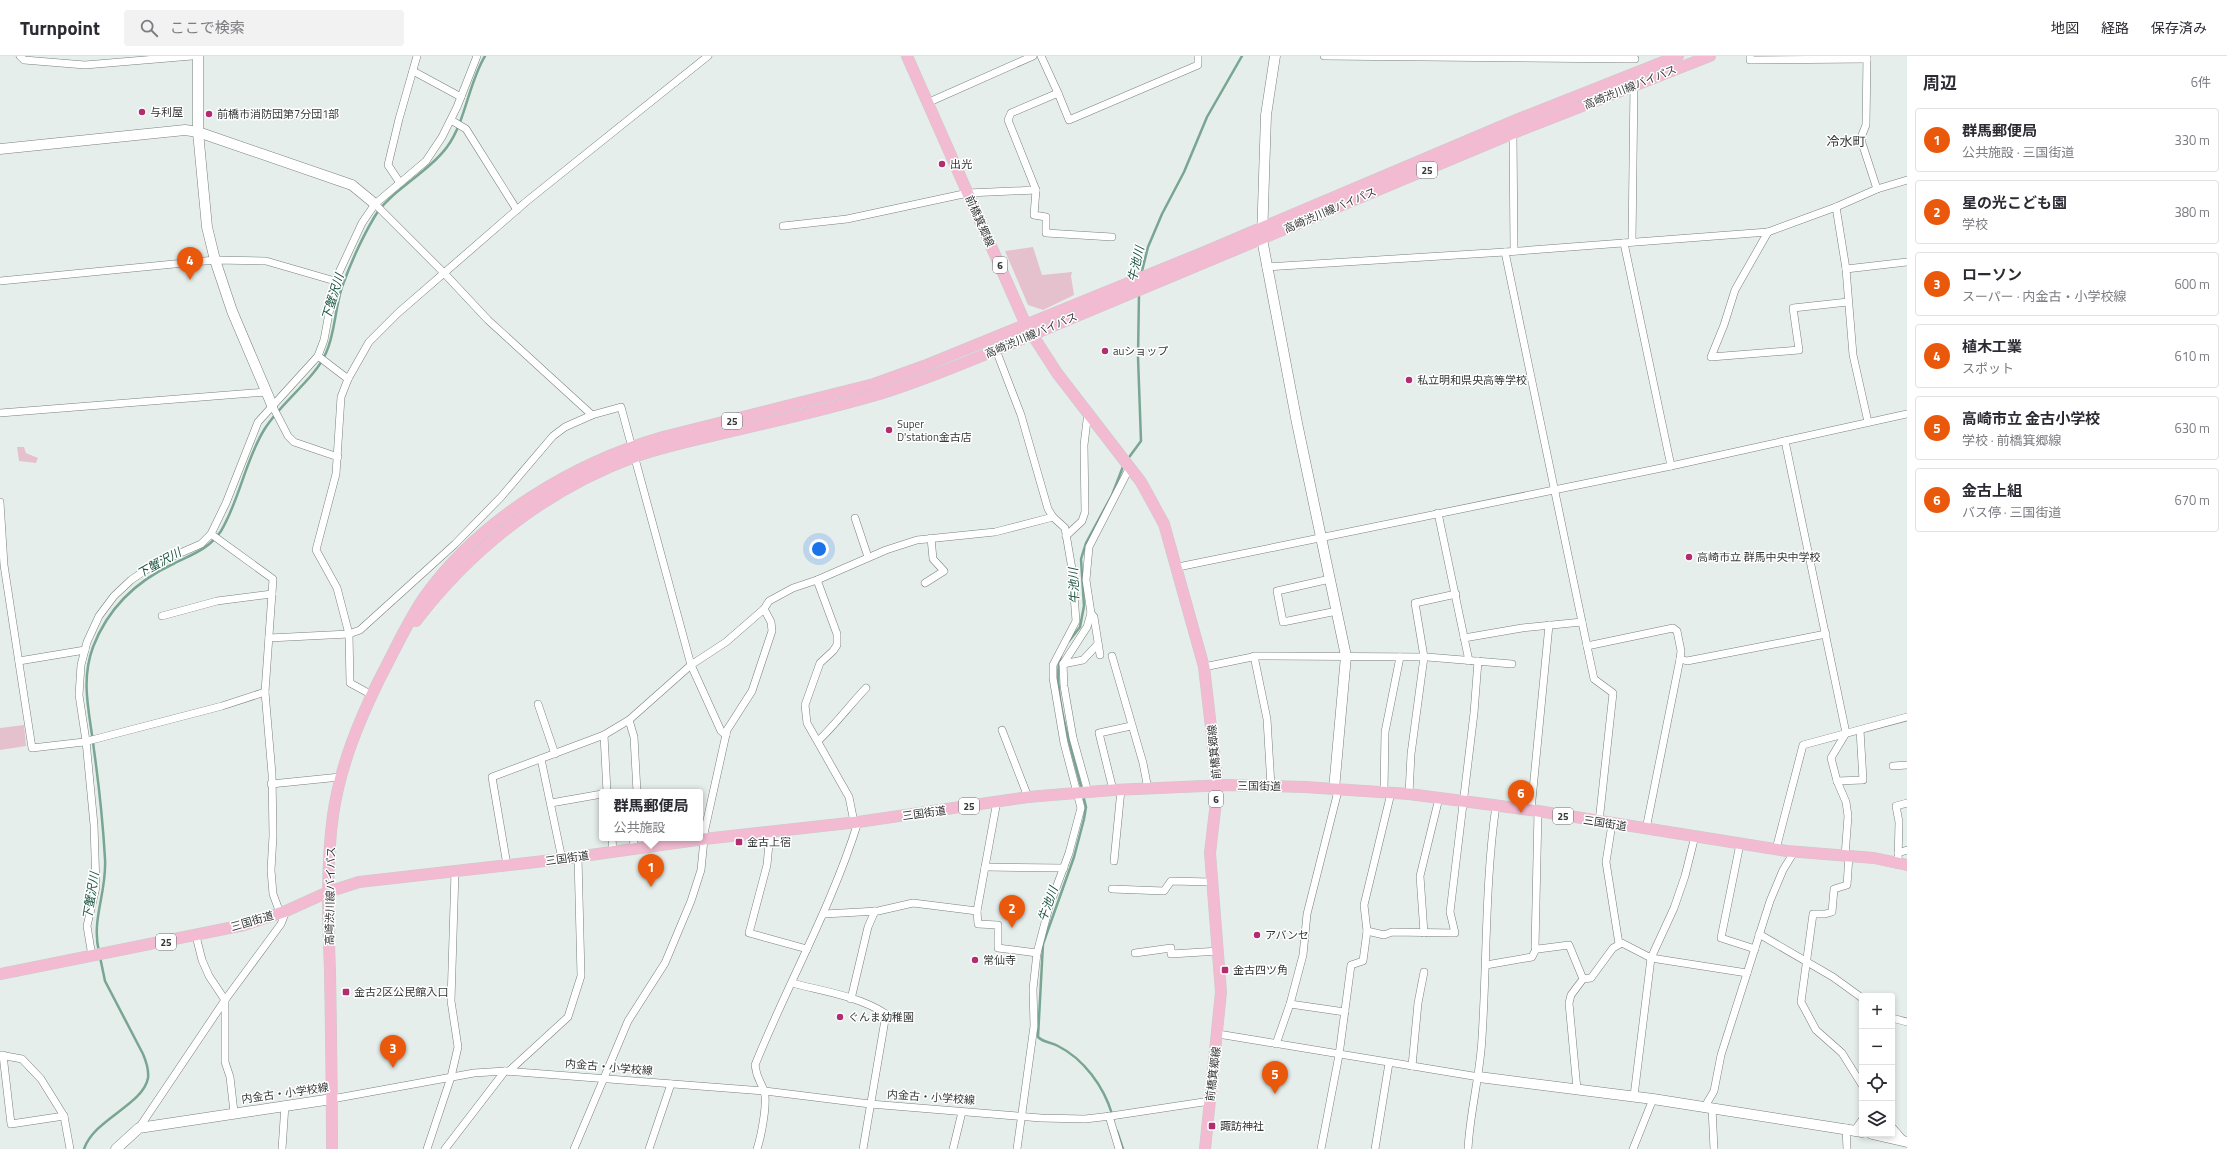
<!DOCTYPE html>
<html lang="ja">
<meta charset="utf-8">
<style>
body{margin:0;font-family:"Titillium Web","Noto Sans JP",sans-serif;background:#f2f2f3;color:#2b2b33}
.controls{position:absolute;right:12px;bottom:12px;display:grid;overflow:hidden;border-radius:4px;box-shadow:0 2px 6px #0003}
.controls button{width:36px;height:36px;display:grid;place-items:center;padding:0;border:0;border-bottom:1px solid #e1e1e2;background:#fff;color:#2b2b33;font:20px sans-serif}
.you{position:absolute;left:819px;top:493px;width:14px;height:14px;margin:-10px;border:3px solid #fff;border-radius:50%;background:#1a73e8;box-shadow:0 0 0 6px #1a73e833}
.badge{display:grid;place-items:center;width:26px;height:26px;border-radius:50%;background:#ea580c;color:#fff;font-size:13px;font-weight:700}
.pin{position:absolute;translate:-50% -33px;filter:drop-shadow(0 1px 2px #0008)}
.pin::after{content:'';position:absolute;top:21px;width:14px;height:12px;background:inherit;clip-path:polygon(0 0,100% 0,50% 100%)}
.popup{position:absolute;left:599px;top:733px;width:104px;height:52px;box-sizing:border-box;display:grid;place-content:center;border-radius:4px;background:#fff;filter:drop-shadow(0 1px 3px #0005);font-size:13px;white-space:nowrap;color:#7c7c81}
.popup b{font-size:15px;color:#2b2b33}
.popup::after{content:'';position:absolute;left:50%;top:100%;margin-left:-8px;border:8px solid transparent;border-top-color:#fff}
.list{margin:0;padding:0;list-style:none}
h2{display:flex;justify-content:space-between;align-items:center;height:52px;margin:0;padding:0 16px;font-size:17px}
h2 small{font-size:13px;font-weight:400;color:#7c7c81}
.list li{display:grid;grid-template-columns:26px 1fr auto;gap:12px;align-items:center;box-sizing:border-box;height:64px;margin:0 8px 8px;padding:0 8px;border:1px solid #e1e1e2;border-radius:4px}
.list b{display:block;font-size:15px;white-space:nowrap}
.list p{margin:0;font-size:13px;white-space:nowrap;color:#7c7c81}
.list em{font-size:13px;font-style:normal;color:#7c7c81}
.icon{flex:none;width:22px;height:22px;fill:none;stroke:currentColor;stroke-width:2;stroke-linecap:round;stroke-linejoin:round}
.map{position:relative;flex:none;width:1907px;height:1093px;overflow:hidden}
header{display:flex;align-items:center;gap:24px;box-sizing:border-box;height:56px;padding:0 20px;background:#fff;border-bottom:1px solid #e1e1e2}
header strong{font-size:19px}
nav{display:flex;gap:22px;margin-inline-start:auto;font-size:14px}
.search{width:280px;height:36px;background:#f2f2f3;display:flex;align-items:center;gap:10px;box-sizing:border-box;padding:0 14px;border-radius:4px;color:#7c7c81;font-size:15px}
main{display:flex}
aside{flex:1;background:#fff}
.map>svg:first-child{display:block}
.green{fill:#e5c1ce}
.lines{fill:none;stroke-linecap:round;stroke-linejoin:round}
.stream{stroke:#79a593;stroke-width:2.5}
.street-casing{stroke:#79807d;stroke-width:8}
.secondary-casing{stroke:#79807d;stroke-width:11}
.primary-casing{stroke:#cacbcb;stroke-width:12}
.street{stroke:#fff;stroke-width:7}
.secondary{stroke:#fff;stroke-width:10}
.primary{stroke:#f2bbd1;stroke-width:11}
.poi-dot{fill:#b22c70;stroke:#fff;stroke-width:1.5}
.labels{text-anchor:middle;stroke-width:3;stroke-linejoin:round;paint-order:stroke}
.shield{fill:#fff;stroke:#717372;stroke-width:1}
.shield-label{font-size:10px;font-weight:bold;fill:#343736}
.street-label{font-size:11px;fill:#343736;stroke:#fff}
.poi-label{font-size:11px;fill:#343736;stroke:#fff;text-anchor:start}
.water-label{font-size:12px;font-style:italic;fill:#1c5542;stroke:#fff}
.quarter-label{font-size:13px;fill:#343736;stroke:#fff}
</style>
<header>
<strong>Turnpoint</strong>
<div class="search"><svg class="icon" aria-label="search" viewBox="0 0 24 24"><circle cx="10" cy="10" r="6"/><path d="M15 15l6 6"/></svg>ここで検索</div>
<nav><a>地図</a><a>経路</a><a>保存済み</a></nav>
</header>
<main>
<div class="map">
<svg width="1907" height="1093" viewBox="0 0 1907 1093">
<rect width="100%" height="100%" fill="#e6eeeb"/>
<!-- green -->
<g class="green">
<path d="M1033,191L1042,219L1072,216L1071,220L1074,239L1043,254L1028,249L1005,195Z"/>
<path d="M17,391H24L26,397L38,402L36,407L19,405Z"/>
<path d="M24,669L26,690L0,694V672Z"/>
</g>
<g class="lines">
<!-- stream -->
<g class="stream">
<path d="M1141,219L1148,191L1162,158L1184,116L1207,61L1242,0"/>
<path d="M1127,404L1141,385L1138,301L1139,237"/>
<path d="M1069,585L1080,571L1084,550L1081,503L1086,487L1112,439L1124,408"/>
<path d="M1061,600C1050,630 1074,702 1082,734"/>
<path d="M1083,739L1086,751L1084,763L1074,801L1043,888L1038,981C1044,987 1051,986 1058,990C1084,1003 1104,1031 1112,1058"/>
<path d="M99,896C91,863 107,837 105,803C103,767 99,730 94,694C90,658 80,626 93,591C108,552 138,524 175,507C193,498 209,493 221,475C240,443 245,405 264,374C280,347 315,323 326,297C335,278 335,252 342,231C350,209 363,180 375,160C389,136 428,117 447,91C466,65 468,28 485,0"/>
<path d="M1117,1075L1123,1093"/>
<path d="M84,1093C94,1063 143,1049 148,1022C149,1014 146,1005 143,998L105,925L100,901"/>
</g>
<!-- street casing -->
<g class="street-casing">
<g id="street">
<path d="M20,0L24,4L85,9L192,0"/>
<path d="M1041,0L1058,37"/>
<path d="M1324,0L1635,3"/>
<path d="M1750,0V4L1867,3"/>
<path d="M1867,0L1866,69L1862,79V87L1877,133"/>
<path d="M413,15L461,41"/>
<path d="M927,47L1033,0"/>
<path d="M451,64L466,73L517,154"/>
<path d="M1513,77L1514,195"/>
<path d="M400,127L388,109L399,63L417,0"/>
<path d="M1036,134L1034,159L1046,161V177L1112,181"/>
<path d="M375,148L444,217L488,264L592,359"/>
<path d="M1836,151L1846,213L1853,299L1868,366"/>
<path d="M783,170L847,163L968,137L1036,134L1008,64L1011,57L1058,37L1069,64L1198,9V0"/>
<path d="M1768,176L1735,234L1724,269L1711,301L1799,294L1793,252L1848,246"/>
<path d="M1632,186L1634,28"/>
<path d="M1624,187L1671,410"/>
<path d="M1505,196L1587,590L1673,572L1677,575L1681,595L1680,603L1646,773"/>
<path d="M1266,211L1505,196L1768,176L1836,151L1877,133L1907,124"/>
<path d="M1846,213L1907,206"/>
<path d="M0,225L215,204L266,205L335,225"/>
<path d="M996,294L1021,359L1048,453L1053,461"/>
<path d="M318,300L348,323"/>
<path d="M272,349L288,380L294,386L338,401"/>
<path d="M0,357L266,336"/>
<path d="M1785,385L1846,677L1831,702L1837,725L1846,746L1848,760L1845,800"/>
<path d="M0,446L4,509L32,692L84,686L222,650L265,636"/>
<path d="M1438,457L1469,605"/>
<path d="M855,462L868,501"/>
<path d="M211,478L273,523L265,636L272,718L273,780L271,814L273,838L280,857"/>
<path d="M1066,480L1082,465L1085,456L1084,389L1088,356"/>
<path d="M1178,511L1671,410L1907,358"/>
<path d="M1330,523L1277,535L1283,566L1337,555"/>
<path d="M817,524L837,578V589L833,595L820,607L805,649L807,667L849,741L854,766"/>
<path d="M925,527L944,515L933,503L931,482"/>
<path d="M1091,557L1094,561L1100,599"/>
<path d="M162,560L217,545L272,538"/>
<path d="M269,582L349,578L360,574L455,488L501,441L553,380L565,371L592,359L621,351L691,609L721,675L726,679"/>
<path d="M1464,582L1522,572L1582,566"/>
<path d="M1587,590L1594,623L1613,637L1599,766"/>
<path d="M1112,600L1143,707L1148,733"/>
<path d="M1254,600L1267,663L1271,730"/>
<path d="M1680,603L1687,605L1826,578"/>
<path d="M19,605L85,594"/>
<path d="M1063,608L1083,604L1098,588"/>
<path d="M1204,611L1257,600L1427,601L1512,608"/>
<path d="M372,639L350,627L349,578L337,532L316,494L336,418L341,341L348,323L369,286L398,257L527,145L708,0"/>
<path d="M538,648L555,698"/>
<path d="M629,664L634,681L637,736"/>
<path d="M1002,674L1028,741"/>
<path d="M604,679L607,736"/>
<path d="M818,685C835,669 849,650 866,632"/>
<path d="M541,703L562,803"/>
<path d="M1893,710L1907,709"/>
<path d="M1837,725L1863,724L1860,674"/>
<path d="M271,728L340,721"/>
<path d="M1113,734L1099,677L1131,670"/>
<path d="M1088,736L1073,682L1064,630L1063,608L1087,571L1091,557L1086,524L1089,491L1130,411"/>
<path d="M1384,736L1385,676L1400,601"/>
<path d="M1409,738L1411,698L1424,601L1415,547L1456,538"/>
<path d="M551,747L602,738"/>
<path d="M1531,754L1549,569"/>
<path d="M1538,755L1535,892L1538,893L1569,889L1583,923"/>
<path d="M1612,768L1606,806L1619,888"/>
<path d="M770,777L767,809L749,877L807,893"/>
<path d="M612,782L613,796"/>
<path d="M1740,788L1721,882L1755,893"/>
<path d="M633,793L634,782"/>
<path d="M1776,793L1803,689L1907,661"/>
<path d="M1898,797L1907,794"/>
<path d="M1849,800L1847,829L1834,833L1832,856L1825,858H1813L1801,946L1816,974L1842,997L1862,1029"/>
<path d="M1114,805L1121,734"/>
<path d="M1898,806L1899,766L1896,750L1907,747"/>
<path d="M507,809L492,721L604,679L629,664L691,609L726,586L764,553L769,545L793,532L817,524L886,494L917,484L995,476L1053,461L1065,472L1072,513L1076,565L1053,609V622L1064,687L1081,752L1069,797L1049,851L1037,897L1033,933L1034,970L1017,1093"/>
<path d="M985,811L1064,812"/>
<path d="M1112,833L1164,835L1171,825L1211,826"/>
<path d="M977,855L978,868L998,869V892L1037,897"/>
<path d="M824,858L878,855L913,847L977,855L997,745"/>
<path d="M1367,875L1384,879L1392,876L1455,877L1450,856L1474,657L1478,605"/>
<path d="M1424,877L1420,820L1439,742"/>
<path d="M1759,878L1833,921L1862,942"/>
<path d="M196,880L202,904L209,920L225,944V1006L230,1021L234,1056"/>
<path d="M1135,897L1171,892V898L1219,895"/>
<path d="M92,900L87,870L96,831L94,769L86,685L79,639L81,609L87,586L99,560L114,540L131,524L153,509L201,488L211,478L226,447L258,366L318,300L324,284L335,225L362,167L375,148L426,105L442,81L457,51L477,0"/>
<path d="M1486,909L1532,901L1536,893"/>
<path d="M792,927C822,935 859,940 886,958L863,1093"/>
<path d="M851,943L868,871L875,855"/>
<path d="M1290,948L1345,956"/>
<path d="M1892,962L1907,966"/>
<path d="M1218,978L1479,1021"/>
<path d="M1276,988L1290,948L1303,899L1307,858L1337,739L1334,733"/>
<path d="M0,999L22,1003L41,1023L64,1060L70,1093"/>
<path d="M3,999L11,1068L64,1060"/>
<path d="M1412,1010L1418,947L1424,916"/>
<path d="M509,1015L568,961L581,920L578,801"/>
<path d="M1577,1033L1569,947L1571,939L1583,923L1591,922L1613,892L1622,887L1651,902L1747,917"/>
<path d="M1634,1040L1651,902L1674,852L1685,820L1695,780"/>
<path d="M332,1043L474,1017L505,1015L765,1035L870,1048L1041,1062L1085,1063L1111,1060L1210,1045"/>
<path d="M1704,1052L1714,1035L1721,999L1770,845L1783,814L1794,796"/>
<path d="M1712,1052L1714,1093"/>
<path d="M1109,1060L1119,1093"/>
<path d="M1892,1071L1905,1086"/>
<path d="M139,1072L225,944L281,868L286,855"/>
<path d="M1846,1072L1847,1093"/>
<path d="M1855,1074L1862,1064"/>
<path d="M282,1093L285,1049"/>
<path d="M427,1093L451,1021L458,991L451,945L455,815"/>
<path d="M445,1093L505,1015"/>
<path d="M574,1093L628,965L665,907L691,845L701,814L705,773L727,674L752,635L772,575L771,566L764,553"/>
<path d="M649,1093L671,1028"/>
<path d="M757,1093C761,1081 768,1046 764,1035C760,1023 757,1024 755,1009C788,927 832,850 858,766"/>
<path d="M953,1093L962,1056"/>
<path d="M1321,1093L1339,999L1351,909L1363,905L1367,875L1364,849L1391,737"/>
<path d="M1375,1093L1389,1007"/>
<path d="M1468,1093C1470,1055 1480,1020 1482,982C1487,904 1485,826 1496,749"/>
<path d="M1633,1093L1653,1043"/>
</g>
</g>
<!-- secondary casing -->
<g class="secondary-casing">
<g id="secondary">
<path d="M198,0V76L207,171L215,204L232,255L272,349"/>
<path d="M1275,0L1266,59L1262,183L1297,367L1346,600L1334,733"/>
<path d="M0,93L185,74L198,76L352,129L375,148"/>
<path d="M1479,1021L1653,1043L1862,1076"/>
<path d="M1872,1078L1907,1086"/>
<path d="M116,1093L139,1072L332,1043"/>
</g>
</g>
<!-- primary casing -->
<g class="primary-casing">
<g id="primary">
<path d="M907,0L1026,269L1057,317L1141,426L1164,468L1204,611L1217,723V737L1210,797L1221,936L1205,1093"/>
<path d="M416,565C472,492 547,433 634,401C662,391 691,385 720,378C772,366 824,354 876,339C917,327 957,310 996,294L1521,74L1710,0"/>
<path d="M0,918L244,869L286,855L328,836L359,826L562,803L704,783L858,766L1028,741L1113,734L1227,729L1305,731L1409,738L1538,755L1787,795L1874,802L1907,809"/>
<path d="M332,1093C332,1034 331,974 330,915C328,863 326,811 333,759C340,711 358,667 379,624C394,596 407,566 425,540C480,463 573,407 663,381L874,328L924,310L1202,197L1516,64L1678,0"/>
</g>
</g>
<!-- street -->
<use href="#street" class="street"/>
<!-- secondary -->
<use href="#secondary" class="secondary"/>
<!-- primary -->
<use href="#primary" class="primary"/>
</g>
<!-- markers -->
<g class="poi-dot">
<circle cx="142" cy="56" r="4"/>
<circle cx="209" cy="58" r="4"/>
<circle cx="942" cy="108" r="4"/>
<circle cx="1105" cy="295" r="4"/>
<circle cx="1409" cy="324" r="4"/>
<circle cx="889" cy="374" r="4"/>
<circle cx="1689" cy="501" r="4"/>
<rect x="735" y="782" width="8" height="8" rx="2"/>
<circle cx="1257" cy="879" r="4"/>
<circle cx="975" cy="904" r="4"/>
<rect x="1221" y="910" width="8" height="8" rx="2"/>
<rect x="342" y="932" width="8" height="8" rx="2"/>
<circle cx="840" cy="961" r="4"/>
<rect x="1208" y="1066" width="8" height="8" rx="2"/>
</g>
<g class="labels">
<!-- shield labels -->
<g class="shield">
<rect x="1417" y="106" width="20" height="16" rx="3"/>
<rect x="993" y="201" width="14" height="16" rx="3"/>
<rect x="722" y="357" width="20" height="16" rx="3"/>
<rect x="1209" y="735" width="14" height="16" rx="3"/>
<rect x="959" y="742" width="20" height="16" rx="3"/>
<rect x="1553" y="752" width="20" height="16" rx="3"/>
<rect x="156" y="878" width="20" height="16" rx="3"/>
</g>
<g class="shield-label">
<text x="1427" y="118">25</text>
<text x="1000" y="213">6</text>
<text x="732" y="369">25</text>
<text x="1216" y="747">6</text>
<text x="969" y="754">25</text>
<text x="1563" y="764">25</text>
<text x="166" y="890">25</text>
</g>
<!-- street labels -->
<g class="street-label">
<text transform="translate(1630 31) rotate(-22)" y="4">高崎渋川線バイパス</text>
<text transform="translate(1330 154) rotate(-23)" y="4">高崎渋川線バイパス</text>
<text transform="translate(980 165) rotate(66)" y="4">前橋箕郷線</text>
<text transform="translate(1031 279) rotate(-23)" y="4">高崎渋川線バイパス</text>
<text transform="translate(1214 696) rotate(-95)" y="4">前橋箕郷線</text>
<text transform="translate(1259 730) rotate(1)" y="4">三国街道</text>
<text transform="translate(924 757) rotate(-8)" y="4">三国街道</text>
<text transform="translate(1605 767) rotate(9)" y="4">三国街道</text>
<text transform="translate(567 802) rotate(-8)" y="4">三国街道</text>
<text transform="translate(330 840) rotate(-89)" y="4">高崎渋川線バイパス</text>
<text transform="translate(252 865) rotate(-16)" y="4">三国街道</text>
<text transform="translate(609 1011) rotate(5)" y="4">内金古・小学校線</text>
<text transform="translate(1213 1018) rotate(-83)" y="4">前橋箕郷線</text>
<text transform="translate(285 1037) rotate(-8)" y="4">内金古・小学校線</text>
<text transform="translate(931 1041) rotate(4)" y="4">内金古・小学校線</text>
</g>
<!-- poi labels -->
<g class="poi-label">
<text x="150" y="60">与利屋</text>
<text x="217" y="62">前橋市消防団第7分団1部</text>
<text x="950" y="112">出光</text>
<text x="1113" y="299">auショップ</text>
<text x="1417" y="328">私立明和県央高等学校</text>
<text x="897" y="372">Super<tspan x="897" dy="13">D'station金古店</tspan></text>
<text x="1697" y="505">高崎市立 群馬中央中学校</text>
<text x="747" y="790">金古上宿</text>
<text x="1265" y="883">アバンセ</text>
<text x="983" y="908">常仙寺</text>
<text x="1233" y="918">金古四ツ角</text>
<text x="354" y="940">金古2区公民館入口</text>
<text x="848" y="965">ぐんま幼稚園</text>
<text x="1220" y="1074">諏訪神社</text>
</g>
<!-- water labels -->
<g class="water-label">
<text transform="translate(1136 208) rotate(-77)" y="4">牛池川</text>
<text transform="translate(333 241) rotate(-73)" y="4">下蟹沢川</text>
<text transform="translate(159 507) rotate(-29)" y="4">下蟹沢川</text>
<text transform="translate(1074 530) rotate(-92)" y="4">牛池川</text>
<text transform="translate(91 840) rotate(-81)" y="4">下蟹沢川</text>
<text transform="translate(1048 848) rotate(-70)" y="4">牛池川</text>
</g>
<!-- quarter labels -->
<g class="quarter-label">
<text x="1846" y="90">冷水町</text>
</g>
</g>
</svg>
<div class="controls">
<button>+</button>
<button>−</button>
<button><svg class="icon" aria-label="locate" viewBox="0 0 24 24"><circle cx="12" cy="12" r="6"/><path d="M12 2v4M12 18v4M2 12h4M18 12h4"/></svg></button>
<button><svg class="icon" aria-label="layers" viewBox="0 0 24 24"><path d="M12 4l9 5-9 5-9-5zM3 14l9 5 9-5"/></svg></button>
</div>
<div class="you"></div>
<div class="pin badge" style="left:651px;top:831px">1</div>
<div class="popup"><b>群馬郵便局</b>公共施設</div>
<div class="pin badge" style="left:1012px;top:872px">2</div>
<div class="pin badge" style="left:393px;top:1012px">3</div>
<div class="pin badge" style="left:190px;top:224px">4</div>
<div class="pin badge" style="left:1275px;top:1038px">5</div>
<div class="pin badge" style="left:1521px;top:757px">6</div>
</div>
<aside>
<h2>周辺<small>6件</small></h2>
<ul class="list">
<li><span class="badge">1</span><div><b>群馬郵便局</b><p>公共施設 · 三国街道</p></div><em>330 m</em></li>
<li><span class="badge">2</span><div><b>星の光こども園</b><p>学校</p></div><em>380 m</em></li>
<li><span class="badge">3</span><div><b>ローソン</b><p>スーパー · 内金古・小学校線</p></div><em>600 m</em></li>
<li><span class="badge">4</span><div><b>植木工業</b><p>スポット</p></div><em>610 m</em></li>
<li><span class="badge">5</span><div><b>高崎市立 金古小学校</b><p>学校 · 前橋箕郷線</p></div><em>630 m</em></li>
<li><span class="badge">6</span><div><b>金古上組</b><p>バス停 · 三国街道</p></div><em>670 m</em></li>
</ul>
</aside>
</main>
